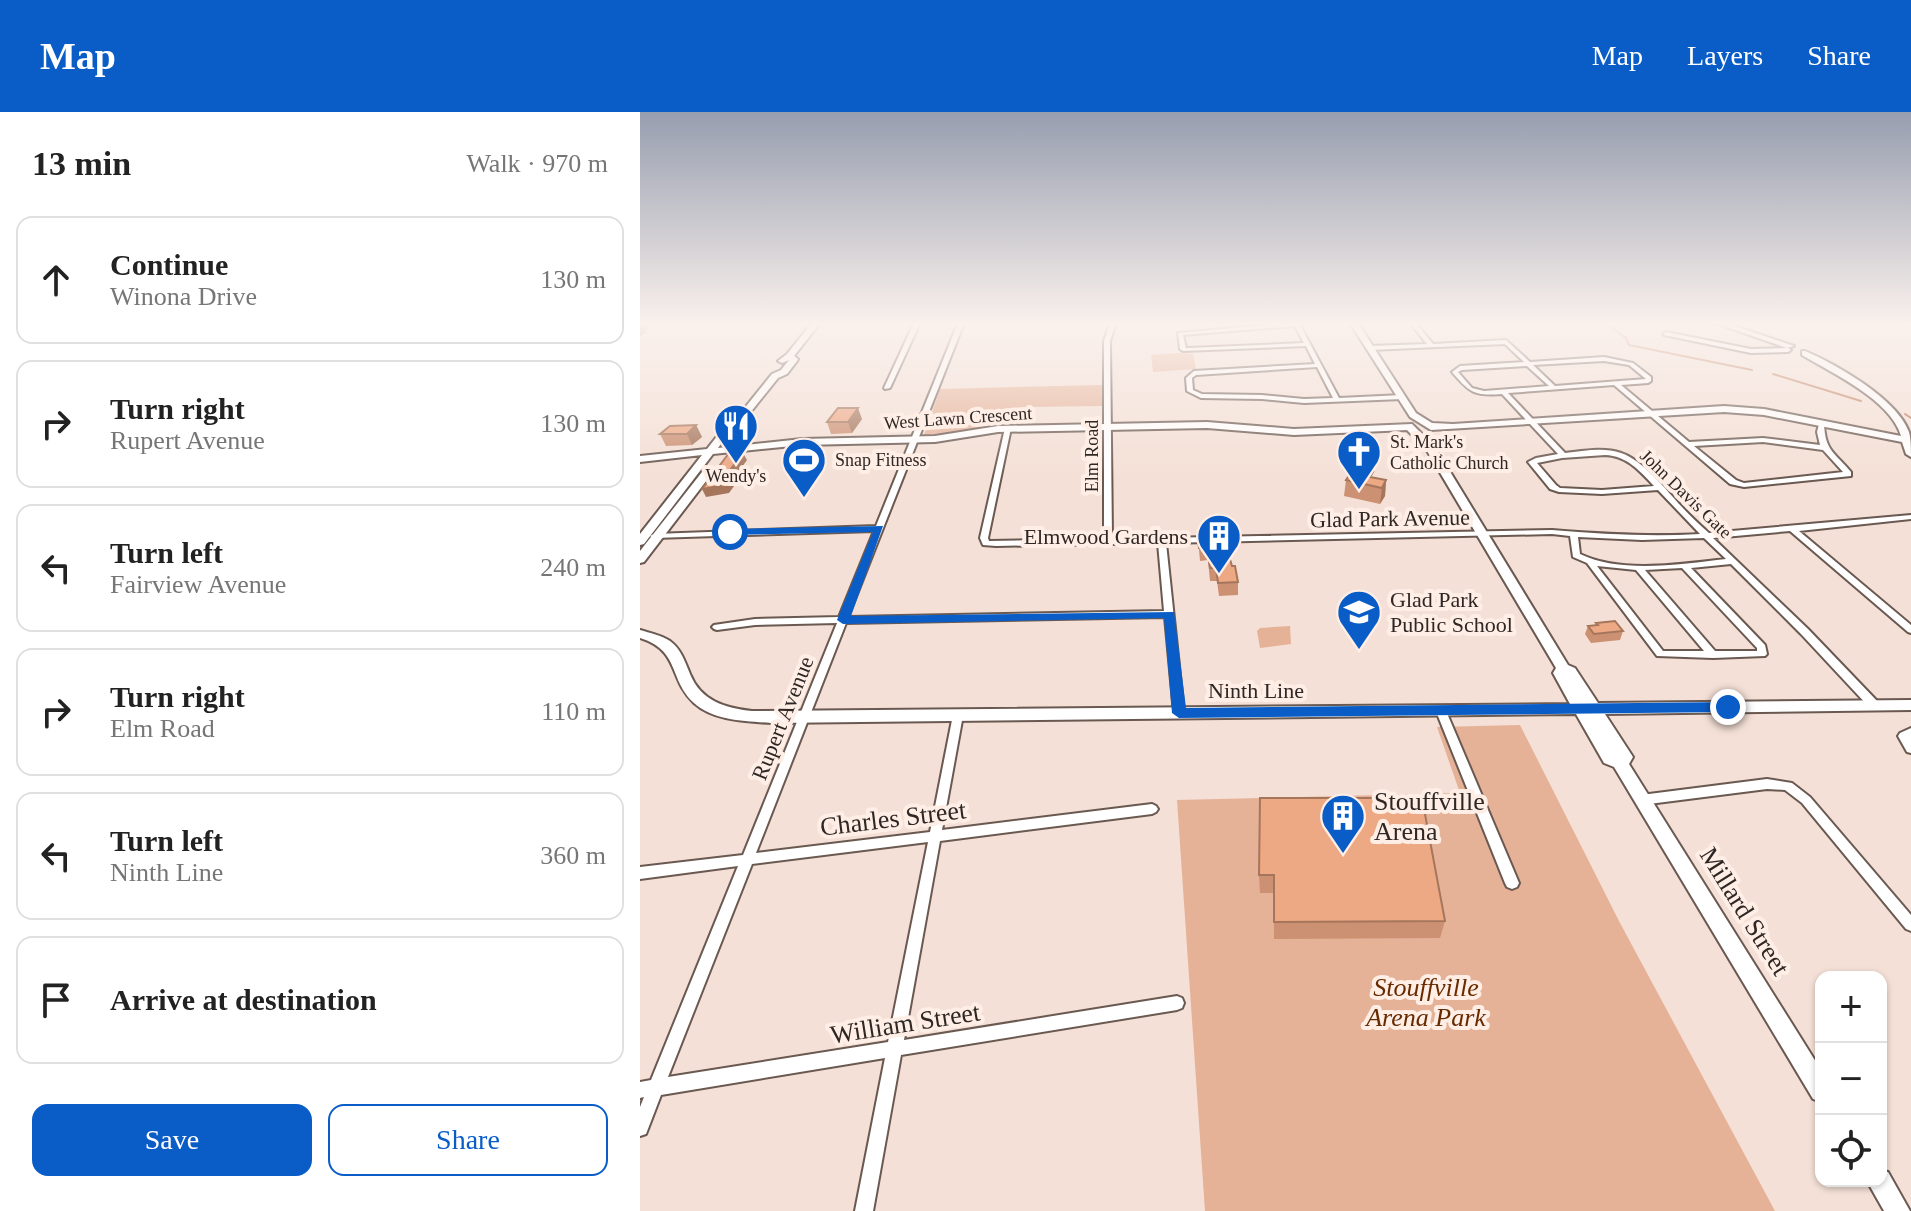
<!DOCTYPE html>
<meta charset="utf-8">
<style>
body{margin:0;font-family:"Times New Roman",serif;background:#f2f2f2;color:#222}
.controls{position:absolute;right:24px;bottom:24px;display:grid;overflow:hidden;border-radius:16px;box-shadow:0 2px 6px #0004}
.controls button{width:72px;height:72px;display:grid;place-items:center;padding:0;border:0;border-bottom:2px solid #e0e0e0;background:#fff;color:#222;font:40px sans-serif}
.stop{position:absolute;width:24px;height:24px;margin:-18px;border:6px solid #0a5dc7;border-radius:50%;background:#fff}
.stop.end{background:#0a5dc7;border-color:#fff;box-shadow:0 2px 8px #0008}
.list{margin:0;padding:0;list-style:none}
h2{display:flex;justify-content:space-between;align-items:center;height:104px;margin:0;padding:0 32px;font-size:34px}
h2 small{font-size:26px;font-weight:400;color:#767676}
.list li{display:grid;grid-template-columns:52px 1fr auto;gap:24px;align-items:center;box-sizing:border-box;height:128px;margin:0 16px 16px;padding:0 16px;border:2px solid #e0e0e0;border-radius:16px}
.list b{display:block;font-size:30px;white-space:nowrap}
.list p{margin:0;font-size:26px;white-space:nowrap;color:#767676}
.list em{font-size:26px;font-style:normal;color:#767676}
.actions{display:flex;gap:16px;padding:24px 32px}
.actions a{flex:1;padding:18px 0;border:2px solid #0a5dc7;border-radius:16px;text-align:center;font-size:28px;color:#0a5dc7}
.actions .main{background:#0a5dc7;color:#fff}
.icon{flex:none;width:44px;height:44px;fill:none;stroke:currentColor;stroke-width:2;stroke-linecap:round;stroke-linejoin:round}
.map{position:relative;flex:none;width:1271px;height:1099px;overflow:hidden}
header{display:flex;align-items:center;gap:48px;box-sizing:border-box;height:112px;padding:0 40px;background:#0a5dc7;color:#fff}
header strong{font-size:38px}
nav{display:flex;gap:44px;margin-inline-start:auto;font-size:28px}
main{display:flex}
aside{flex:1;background:#fff}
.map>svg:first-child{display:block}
.green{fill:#e5b197}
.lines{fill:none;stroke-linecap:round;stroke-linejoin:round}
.stream{stroke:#be7c5a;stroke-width:2}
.street-casing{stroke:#6a5951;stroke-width:4}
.secondary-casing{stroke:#6a5951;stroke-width:4}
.street{fill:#fff;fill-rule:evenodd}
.secondary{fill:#fff;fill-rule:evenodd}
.wall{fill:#cc9072}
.shaded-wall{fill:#a6765c}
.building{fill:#eda884;stroke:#a6765c;stroke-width:2}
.route{fill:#0a5dc7}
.labels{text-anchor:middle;stroke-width:8;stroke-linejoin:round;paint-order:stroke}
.far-street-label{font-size:18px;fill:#2f2724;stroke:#feeee6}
.far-poi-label{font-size:18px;fill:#2f2724;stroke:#feeee6;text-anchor:start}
.street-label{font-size:22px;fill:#2f2724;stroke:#feeee6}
.poi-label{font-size:22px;fill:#2f2724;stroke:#feeee6;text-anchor:end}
.near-poi-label{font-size:26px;fill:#2f2724;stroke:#feeee6;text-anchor:start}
.near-street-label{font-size:26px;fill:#2f2724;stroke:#feeee6}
.near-park-label{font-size:26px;font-style:italic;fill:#682b00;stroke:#feeee6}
</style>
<header>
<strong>Map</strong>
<nav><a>Map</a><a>Layers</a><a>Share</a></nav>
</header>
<main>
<aside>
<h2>13 min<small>Walk · 970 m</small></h2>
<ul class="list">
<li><svg class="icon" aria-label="ahead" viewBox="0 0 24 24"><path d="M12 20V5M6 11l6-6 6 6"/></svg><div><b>Continue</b><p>Winona Drive</p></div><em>130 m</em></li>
<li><svg class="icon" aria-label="right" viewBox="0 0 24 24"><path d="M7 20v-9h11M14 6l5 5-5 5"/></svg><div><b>Turn right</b><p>Rupert Avenue</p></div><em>130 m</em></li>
<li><svg class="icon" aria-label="left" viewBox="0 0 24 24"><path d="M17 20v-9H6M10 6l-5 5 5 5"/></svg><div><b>Turn left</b><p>Fairview Avenue</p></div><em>240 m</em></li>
<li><svg class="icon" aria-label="right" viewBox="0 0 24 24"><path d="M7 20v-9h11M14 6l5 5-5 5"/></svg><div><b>Turn right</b><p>Elm Road</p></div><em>110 m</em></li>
<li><svg class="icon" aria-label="left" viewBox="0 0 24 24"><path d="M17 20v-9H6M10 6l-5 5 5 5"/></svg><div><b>Turn left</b><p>Ninth Line</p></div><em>360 m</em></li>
<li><svg class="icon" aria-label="arrive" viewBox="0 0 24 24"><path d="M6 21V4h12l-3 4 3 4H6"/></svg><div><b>Arrive at destination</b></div></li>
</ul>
<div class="actions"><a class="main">Save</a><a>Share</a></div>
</aside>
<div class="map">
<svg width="1271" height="1099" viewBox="0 0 1271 1099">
<rect width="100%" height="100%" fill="#f4e0d6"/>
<!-- green -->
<g class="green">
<path d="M540,241L553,242L556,257L513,260L511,243Z"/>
<path d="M462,273V294L387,295L383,314L284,323L300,277Z"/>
<path d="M650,514L651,532L620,536L617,519L620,516Z"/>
<path d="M880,613L980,811L1135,1099H565L537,688L820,681L797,615Z"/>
</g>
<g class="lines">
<!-- stream -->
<g class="stream">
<path d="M965,211L986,226L989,233L1112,258"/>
<path d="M1133,262L1221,289"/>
<path d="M1265,302L1271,306"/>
</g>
<!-- street casing -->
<g class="street-casing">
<g id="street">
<path d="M274,211H280L250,276L245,277L244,276Z"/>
<path d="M318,211H324L208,505L524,499L518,431L356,434L343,433L340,426L365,316L368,314L371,316L348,426L349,429L464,427V229L470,211H476L470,229L472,427L912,418C961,422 1010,425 1060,422L1018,378L962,382L919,380L910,377L888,350L896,346L918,342L862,282C834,284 830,281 812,260L820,254L884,250L865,232L730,238L727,236L730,234L787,232L770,211H776L793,232L866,228L890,250L964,245L993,251L1011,265V269L1008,271L981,273L1049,330L1123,326L1180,333L1177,320L1179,312L1184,311C1185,339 1194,340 1211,360V364L1104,375L1090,372L974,273L868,281L925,341C943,339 964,335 981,341C1003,348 1026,378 1042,395C1050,404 1059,412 1069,421L1271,403V407L1159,419L1271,513V521L1268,520L1150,419L1073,426L1168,517L1238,590L1239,593L1238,596H1230L1161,522L1091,452L1051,456L1125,533L1127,542L1125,544L1073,546L1017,544L947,451L933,445L930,424L912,422L526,431L544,601L543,604H535L534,601L525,505L206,511L116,741L290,720L313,603L314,600H322L323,603L302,718L512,692L516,694L518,697L516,700L512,702L300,729L264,928L537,884L542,886L544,891L542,896L537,898L261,943L233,1099H215L245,946L21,983L6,1022L0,1024V995L4,985L0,986V970L11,968L98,754L0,767V755L103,743L197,511L115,513L77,518L74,517L72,515L74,513L115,507L199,505L234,419L14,426L10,424L14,422L236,414ZM964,249L989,253L1006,267L915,274L893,253ZM887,254L909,274L844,279L832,276L818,260L822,258ZM1123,330L1183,338L1203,360L1104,371L1096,368L1054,334ZM965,343C987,344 999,358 1014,374L962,378L920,376L916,373L897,351L922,346ZM938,425L1002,428L1064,426L1086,447C1042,452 981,462 940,442ZM957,454L996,458L1064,539H1023ZM1042,456L1117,536V539H1075L1005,458ZM288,730L248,930L28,965L112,752Z"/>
<path d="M648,211H669L660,213L699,286L762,283L765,285L762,287L664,291L622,287L561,286L547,279L546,266L554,259L675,252L666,234L543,239L540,237L538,221ZM655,214L664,231L548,236H546L543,223ZM677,255L693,286L664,287L622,283L562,282L553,278L552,266L556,263Z"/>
<path d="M1026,220L1111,237L1148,236L1151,238L1148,240L1111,241L1024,223L1023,222Z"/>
<path d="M801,595L805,596L806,599L879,771L877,775L872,777L867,775L865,771L796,599L797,596Z"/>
<path d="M1271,616V641L1267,640L1258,624L1260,621Z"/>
<path d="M1127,667L1152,671L1170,685L1271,803V819L1266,817L1162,691L1145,678L1127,677L1001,693L997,691L995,688L997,685L1001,683Z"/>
</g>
</g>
<!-- secondary casing -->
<g class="secondary-casing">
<g id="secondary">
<path d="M172,211H180L154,244L158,247L157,249L147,262L138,266L97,317L88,322L78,336L162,327L295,324L358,314L567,310L654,317L772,312L795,335L928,553L935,556L958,591L1271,588V598L965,602L993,645L989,652L1181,958V990L1173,987L974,655L964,651L936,602L131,611C105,609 74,609 54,591C28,567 41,539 0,526V518C10,521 21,523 30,529C41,537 45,550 50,562C61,589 85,596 112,599L930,592L913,561L916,556L786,337L767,318L654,323L567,316L358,320L295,330L162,333L73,342L4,432L0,433V422L62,343L0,350V344L67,337L82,318L91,313L132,262L141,258L149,248L142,251L138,249L147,242Z"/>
<path d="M710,211H718L776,301L792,311L813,312L1084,294L1124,297L1261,324C1251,288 1192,261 1162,243V239H1165C1196,252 1257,287 1269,320C1271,327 1271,337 1271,345L1266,342L1262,330L1124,303L1084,300L791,318L770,305Z"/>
<path d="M1075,211H1086L1154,234L1147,236Z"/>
<path d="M66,359L70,360V364L4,450L0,451V439L62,360Z"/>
<path d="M1241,1058L1248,1060L1270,1099H1244L1227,1069H1241Z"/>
</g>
</g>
<!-- street -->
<use href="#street" class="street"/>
<!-- secondary -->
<use href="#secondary" class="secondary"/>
</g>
<!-- wall -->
<g class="wall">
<path d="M222,307L212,321L191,322L187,310Z"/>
<path d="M56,313L62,325L52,333L26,334L20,322Z"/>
<path d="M733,366L746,368L745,384L740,392L704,384L706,368Z"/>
<path d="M558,426L579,434L592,454L598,470V483L579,484L577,469H570L568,448L560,449Z"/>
<path d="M956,511L983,519L980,528L951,531L945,522L948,514L955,513Z"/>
<path d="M782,686L805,809L800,826L634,827V781H620L619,763Z"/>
</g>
<!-- shaded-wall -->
<g class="shaded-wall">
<path d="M0,211H5L8,217L6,218L7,220L0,224Z"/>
<path d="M218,296L222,307L212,321L208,310Z"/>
<path d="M56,313L62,325L52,333L47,322Z"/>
<path d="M103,341L107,348L95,365L97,370L89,381L66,385L62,377L87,362Z"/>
<path d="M746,368L745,384L740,392L742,376Z"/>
</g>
<!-- building -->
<g class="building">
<path d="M198,296H218L208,310H187Z"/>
<path d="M56,313L47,322H20L30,314Z"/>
<path d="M89,341H103L87,362H93L85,373L62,377Z"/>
<path d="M714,356L733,360L730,365L746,368L742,376L706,368Z"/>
<path d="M578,425L579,434H586L592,454H595L598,470L578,471L576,456H570L567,436H559L558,426Z"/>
<path d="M975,509L983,519L954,522L948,514L958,513L956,511Z"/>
<path d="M620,686H782L805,809L634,810V763H619Z"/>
</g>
<!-- sky -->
<linearGradient id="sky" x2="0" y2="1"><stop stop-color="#979eaf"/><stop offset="0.58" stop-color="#faf1ed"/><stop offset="1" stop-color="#faf1ed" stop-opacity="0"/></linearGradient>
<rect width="1271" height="365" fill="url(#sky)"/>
<!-- route -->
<path class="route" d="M243,414L211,504L534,500L546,596L1088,590L1095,595L1088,600L539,606L532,601L524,506L203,512L197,508L233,420L90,423L85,420L90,417Z"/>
<!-- icons -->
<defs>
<g id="restaurant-pin" transform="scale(2.3)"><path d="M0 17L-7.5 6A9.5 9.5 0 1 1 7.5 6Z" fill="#0a5dc7" stroke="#feeee6"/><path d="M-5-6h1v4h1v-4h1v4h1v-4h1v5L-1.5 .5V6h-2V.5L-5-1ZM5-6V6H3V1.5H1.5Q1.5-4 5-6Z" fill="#fff"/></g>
<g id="church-pin" transform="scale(2.3)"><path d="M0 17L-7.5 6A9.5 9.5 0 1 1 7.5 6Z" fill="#0a5dc7" stroke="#feeee6"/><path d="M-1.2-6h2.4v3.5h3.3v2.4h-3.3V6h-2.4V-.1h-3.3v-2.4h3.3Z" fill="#fff"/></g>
<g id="stadium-pin" transform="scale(2.3)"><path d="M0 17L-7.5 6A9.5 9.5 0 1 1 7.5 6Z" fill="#0a5dc7" stroke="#feeee6"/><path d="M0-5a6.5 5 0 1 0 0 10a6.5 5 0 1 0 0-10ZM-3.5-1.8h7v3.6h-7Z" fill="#fff"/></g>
<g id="building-pin" transform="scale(2.3)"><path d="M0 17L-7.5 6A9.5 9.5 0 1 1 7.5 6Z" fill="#0a5dc7" stroke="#feeee6"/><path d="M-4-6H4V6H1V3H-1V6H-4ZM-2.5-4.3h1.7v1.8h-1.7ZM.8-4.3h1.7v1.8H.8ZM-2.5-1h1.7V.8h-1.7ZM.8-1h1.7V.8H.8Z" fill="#fff"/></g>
<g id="school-pin" transform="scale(2.3)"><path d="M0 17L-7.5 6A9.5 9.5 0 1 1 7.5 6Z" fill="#0a5dc7" stroke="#feeee6"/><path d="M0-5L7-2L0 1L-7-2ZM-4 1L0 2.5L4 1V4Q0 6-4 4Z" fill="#fff"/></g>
</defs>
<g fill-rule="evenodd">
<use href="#restaurant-pin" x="96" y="314"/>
<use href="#church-pin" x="719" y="340"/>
<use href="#stadium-pin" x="164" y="348"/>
<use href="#building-pin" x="579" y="424"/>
<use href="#school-pin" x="719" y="500"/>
<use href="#building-pin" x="703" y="704"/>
</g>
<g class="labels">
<!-- far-street labels -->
<g class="far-street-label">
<text transform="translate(318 306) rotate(-4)" y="6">West Lawn Crescent</text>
<text transform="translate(452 344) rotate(-90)" y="6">Elm Road</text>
<text transform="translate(1046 382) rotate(44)" y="6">John Davis Gate</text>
</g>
<!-- far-poi labels -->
<g class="far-poi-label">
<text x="750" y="336">St. Mark's<tspan x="750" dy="21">Catholic Church</tspan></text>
<text x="195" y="354">Snap Fitness</text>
<text x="96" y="370" text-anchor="middle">Wendy's</text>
</g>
<!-- street labels -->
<g class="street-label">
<text transform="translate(750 406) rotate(-1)" y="8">Glad Park Avenue</text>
<text x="616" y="586">Ninth Line</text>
<text transform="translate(142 606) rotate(-68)" y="8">Rupert Avenue</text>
</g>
<!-- poi labels -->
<g class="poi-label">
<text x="548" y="432">Elmwood Gardens</text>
<text x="750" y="495" text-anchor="start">Glad Park<tspan x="750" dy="25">Public School</tspan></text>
</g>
<!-- near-poi labels -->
<g class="near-poi-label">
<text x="734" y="698">Stouffville<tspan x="734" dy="30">Arena</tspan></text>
</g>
<!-- near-street labels -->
<g class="near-street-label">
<text transform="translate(253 706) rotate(-7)" y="9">Charles Street</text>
<text transform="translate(1105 799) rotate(58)" y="9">Millard Street</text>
<text transform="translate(265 911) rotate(-9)" y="9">William Street</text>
</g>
<!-- near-park labels -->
<g class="near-park-label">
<text x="786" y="884">Stouffville<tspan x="786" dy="30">Arena Park</tspan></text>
</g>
</g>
</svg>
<div class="controls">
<button>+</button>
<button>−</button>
<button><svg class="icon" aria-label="locate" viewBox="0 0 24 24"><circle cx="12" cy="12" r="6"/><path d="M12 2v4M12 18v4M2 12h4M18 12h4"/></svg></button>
</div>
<div class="stop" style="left:90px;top:420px"></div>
<div class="stop end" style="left:1088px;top:595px"></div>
</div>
</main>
